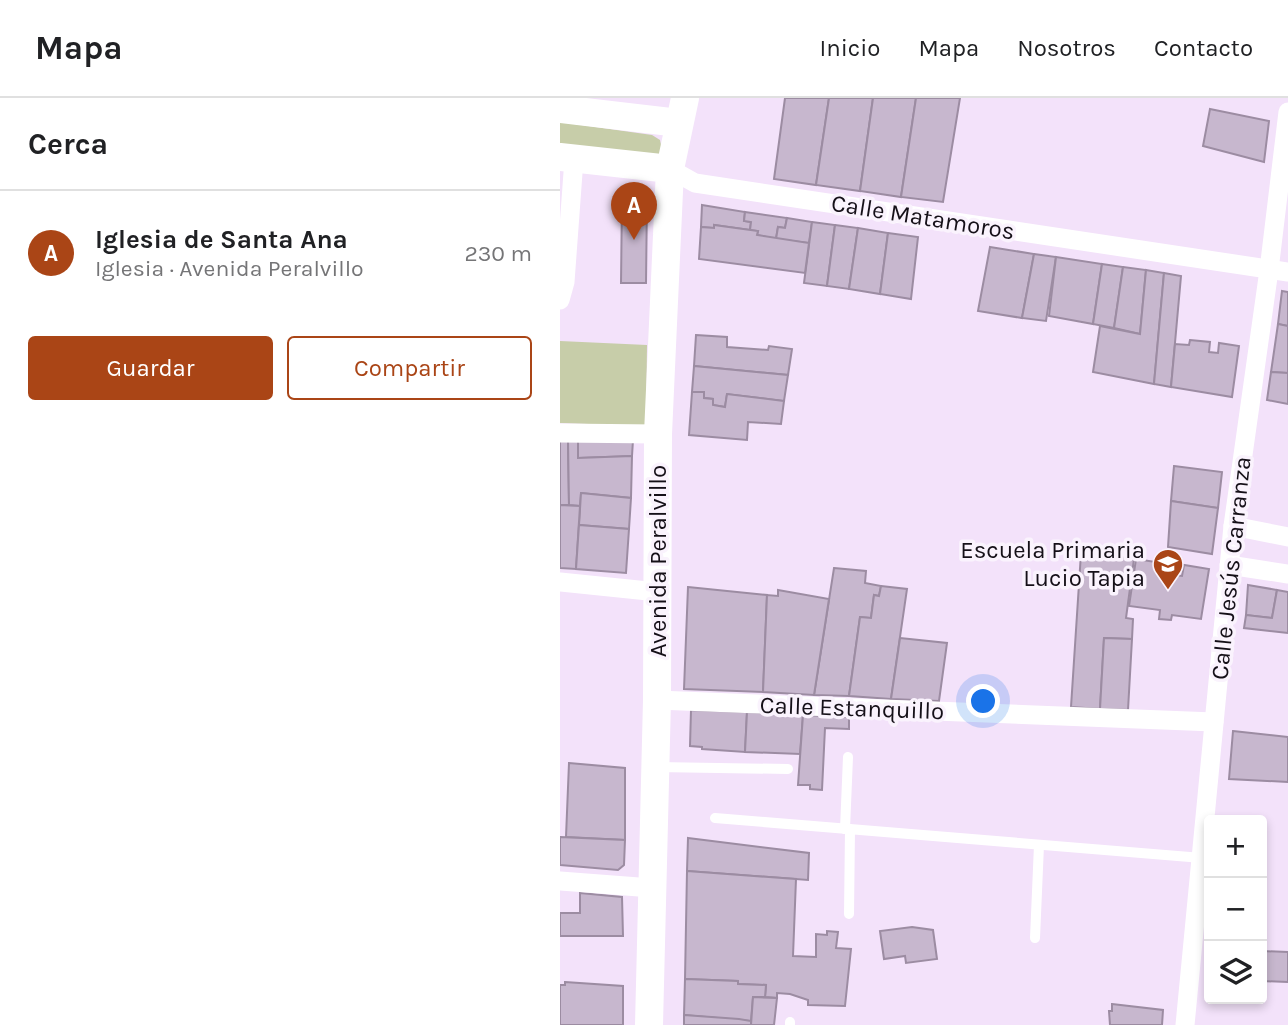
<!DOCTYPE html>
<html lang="es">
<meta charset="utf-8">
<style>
body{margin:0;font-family:Karla,sans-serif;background:#f6f6f6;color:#202124}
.controls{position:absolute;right:21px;bottom:21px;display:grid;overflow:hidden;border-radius:7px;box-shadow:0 4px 10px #0003}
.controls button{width:63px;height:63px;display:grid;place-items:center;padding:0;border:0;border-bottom:2px solid #e0e0e0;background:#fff;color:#202124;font:35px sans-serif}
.you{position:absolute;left:424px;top:604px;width:24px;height:24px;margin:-18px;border:5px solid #fff;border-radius:50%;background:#1a73e8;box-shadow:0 0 0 10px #1a73e833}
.badge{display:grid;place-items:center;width:46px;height:46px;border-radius:50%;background:#aa4516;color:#fff;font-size:23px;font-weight:700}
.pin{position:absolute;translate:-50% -58px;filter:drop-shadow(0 2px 4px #0008)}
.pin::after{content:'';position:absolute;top:37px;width:24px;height:21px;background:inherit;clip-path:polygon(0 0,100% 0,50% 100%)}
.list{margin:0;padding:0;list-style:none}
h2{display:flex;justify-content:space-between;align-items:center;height:91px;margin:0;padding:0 28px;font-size:30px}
h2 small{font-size:23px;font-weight:400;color:#757577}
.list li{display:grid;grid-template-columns:46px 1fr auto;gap:21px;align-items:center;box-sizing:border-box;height:126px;padding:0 28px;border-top:2px solid #e0e0e0}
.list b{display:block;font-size:26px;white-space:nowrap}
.list p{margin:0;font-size:23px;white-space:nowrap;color:#757577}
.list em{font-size:23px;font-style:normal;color:#757577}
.actions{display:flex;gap:14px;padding:21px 28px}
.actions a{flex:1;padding:16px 0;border:2px solid #aa4516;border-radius:7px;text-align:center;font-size:24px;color:#aa4516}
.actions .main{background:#aa4516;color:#fff}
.icon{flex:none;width:38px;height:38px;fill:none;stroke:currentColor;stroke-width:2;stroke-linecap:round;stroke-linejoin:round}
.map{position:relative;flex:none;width:728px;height:927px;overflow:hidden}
header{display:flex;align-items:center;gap:42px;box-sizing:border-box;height:98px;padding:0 35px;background:#fff;border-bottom:2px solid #e0e0e0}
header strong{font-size:33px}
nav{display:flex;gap:38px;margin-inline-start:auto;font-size:24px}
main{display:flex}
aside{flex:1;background:#fff}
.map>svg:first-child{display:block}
.green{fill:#c7cda9}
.building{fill:#c7b7ce;stroke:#9c8ca2;stroke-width:2}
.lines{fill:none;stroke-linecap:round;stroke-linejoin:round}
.lane{stroke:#fff;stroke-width:10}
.street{stroke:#fff;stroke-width:19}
.secondary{stroke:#fff;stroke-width:28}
.labels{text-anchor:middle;stroke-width:7;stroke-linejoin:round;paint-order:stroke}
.street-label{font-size:24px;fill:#151018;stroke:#faf3fd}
.poi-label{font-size:24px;fill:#151018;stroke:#faf3fd;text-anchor:end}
</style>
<header>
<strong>Mapa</strong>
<nav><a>Inicio</a><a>Mapa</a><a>Nosotros</a><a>Contacto</a></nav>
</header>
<main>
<aside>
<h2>Cerca<small></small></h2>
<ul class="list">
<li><span class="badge">A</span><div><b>Iglesia de Santa Ana</b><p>Iglesia · Avenida Peralvillo</p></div><em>230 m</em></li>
</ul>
<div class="actions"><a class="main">Guardar</a><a>Compartir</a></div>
</aside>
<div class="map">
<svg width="728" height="927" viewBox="0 0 728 927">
<rect width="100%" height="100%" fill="#f3e2fa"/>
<!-- green -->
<g class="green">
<path d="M0,24L92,37L100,42L102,52L97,59L0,48Z"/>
<path d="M0,243L87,247L86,328L0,325Z"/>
</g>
<!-- building -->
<g class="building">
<path d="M225,0H269L256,87L214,81Z"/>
<path d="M269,0H313L300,93L256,87Z"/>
<path d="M313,0H356L341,99L300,93Z"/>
<path d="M356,0H400L383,104L341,99Z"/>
<path d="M650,11L709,23L704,64L643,48Z"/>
<path d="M62,100H87L86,185H61Z"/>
<path d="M142,107L185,114L184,123L191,124L190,132L154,127V130L141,129Z"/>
<path d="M185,114L227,120L225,130L218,129L216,141L197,137L198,133L190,132L191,124L184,123Z"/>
<path d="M227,120L252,124L249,145L216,141L218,129L225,130Z"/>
<path d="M252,124L275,127L267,188L244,185Z"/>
<path d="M154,127L198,133L197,137L249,145L245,175L139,161L141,129L154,130Z"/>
<path d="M275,127L298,130L289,191L267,188Z"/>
<path d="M298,130L328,135L320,196L289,191Z"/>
<path d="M328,135L358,139L351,201L320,196Z"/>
<path d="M430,149L474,156L462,220L418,213Z"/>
<path d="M474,156L496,159L486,223L462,220Z"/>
<path d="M496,159L542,166L533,226L489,218Z"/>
<path d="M542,166L563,169L554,230L533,226Z"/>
<path d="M563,169L586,172L580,236L554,230Z"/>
<path d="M586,172L604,175L594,286L533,274L540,228L580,236Z"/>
<path d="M604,175L621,178L611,289L594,286Z"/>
<path d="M722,193L728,194V228L718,226Z"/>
<path d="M718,226L728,228V275L711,274Z"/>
<path d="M136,237L167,239V249L208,252L209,248L232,251L228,277L134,268Z"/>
<path d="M630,242L650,244L649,254L658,255L659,245L679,248L672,299L611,289L615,246L629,247Z"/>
<path d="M134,268L228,277L224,303L167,296L165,309L153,307V301L144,300V294H132Z"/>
<path d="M711,274L728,275V306L707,302Z"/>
<path d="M132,294H144V300L153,301V307L165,309L167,296L224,303L221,326L188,324L187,342L129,337Z"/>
<path d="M73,342L72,358L18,360V343Z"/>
<path d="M0,343H8L9,407H0Z"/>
<path d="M8,343H18V360L72,358L71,400L21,395L20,408L9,407Z"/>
<path d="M614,368L662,374L658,410L611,403Z"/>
<path d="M21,395L71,400L69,431L19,427Z"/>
<path d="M611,403L658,410L652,456L608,449Z"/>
<path d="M0,407L20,408L16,471L0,470Z"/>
<path d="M19,427L69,431L66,475L16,471Z"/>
<path d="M521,455L574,461L566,520L573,521L572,541L544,540L540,611L511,609Z"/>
<path d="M576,461L615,467L613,477L622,478L624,467L649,471L641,521L612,517L611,522L599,521L600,512L569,508Z"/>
<path d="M274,470L306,473L305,485L321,488L319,498L314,497L311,520L300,519L289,598L254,597Z"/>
<path d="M688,487L717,492L712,520L686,517Z"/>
<path d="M321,488L347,491L331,601L289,598L300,519L311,520L314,497L319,498Z"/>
<path d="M128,489L207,497L203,594L124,591Z"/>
<path d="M218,492L269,501L254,597L203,594L207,497L218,498Z"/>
<path d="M717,492L728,494V535L684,530L686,517L712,520Z"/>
<path d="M340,540L387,545L379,603L331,601Z"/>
<path d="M544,540L572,541L568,612L540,611Z"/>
<path d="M131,612L187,614L185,654L142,651V649L130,648Z"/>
<path d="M187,614L243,617L240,656L185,654Z"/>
<path d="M243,617L289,619V631L265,630L262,692L250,691V687H238Z"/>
<path d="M673,633L728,639V684L669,681Z"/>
<path d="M9,665L65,670V742L6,739Z"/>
<path d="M0,739L65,742L64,767L58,772L0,767Z"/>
<path d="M128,740L249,755L248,782L127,773Z"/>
<path d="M127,773L236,781L233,858L256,859V836L267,837V833L278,834L276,850L291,851L285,908L248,907V902L230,896L217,895V900L205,899L206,887L178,886V883L125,881Z"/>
<path d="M20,795L62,799L63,838H0V815H20Z"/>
<path d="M352,829L373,832L377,861L346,865L345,858L324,861L320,833Z"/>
<path d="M702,853L728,854V884L702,883Z"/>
<path d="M125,881L178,883V886L206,887L205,899H193L191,923L124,917Z"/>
<path d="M5,884L63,888V927H0V887H5Z"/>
<path d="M193,899L217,900L214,927H191Z"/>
<path d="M552,906L603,912L602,927H550L549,913H552Z"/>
<path d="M124,917L179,921L191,923V927H124Z"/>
</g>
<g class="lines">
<!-- lane -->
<g class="lane">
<path d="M96,669L228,671"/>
<path d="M155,720L642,760"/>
<path d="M285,731L288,659"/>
<path d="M289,816L290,731"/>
<path d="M475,840L479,747"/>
<path d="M230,927V924"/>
</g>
<!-- street -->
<g class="street">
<path d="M110,71L135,85L728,174"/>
<path d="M0,202L5,184L14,61"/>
<path d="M0,335L98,336"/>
<path d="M673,428L728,439"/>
<path d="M669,467L728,476"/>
<path d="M0,484L98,494"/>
<path d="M97,602L654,624"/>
<path d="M0,783L92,790"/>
<path d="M625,927L673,428L709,172L728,14"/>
</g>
<!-- secondary -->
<g class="secondary">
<path d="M0,11L119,25"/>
<path d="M0,59L110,71"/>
<path d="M89,927L97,602L98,336L110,71L125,0"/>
</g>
</g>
<!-- icons -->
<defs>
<g id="school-pin" transform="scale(1.575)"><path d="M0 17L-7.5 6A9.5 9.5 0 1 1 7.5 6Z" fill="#aa4516" stroke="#faf3fd"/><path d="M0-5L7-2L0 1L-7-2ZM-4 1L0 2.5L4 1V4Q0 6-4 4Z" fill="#fff"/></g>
</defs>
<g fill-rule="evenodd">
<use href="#school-pin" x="608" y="466"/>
</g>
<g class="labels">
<!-- street labels -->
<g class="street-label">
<text transform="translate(363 119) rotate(9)" y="8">Calle Matamoros</text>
<text transform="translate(98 463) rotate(-90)" y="8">Avenida Peralvillo</text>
<text transform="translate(671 470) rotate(-84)" y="8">Calle Jesús Carranza</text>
<text transform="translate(292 610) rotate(2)" y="8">Calle Estanquillo</text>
</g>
<!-- poi labels -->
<g class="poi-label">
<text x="585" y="460">Escuela Primaria<tspan x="585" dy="28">Lucio Tapia</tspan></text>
</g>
</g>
</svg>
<div class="controls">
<button>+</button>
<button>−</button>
<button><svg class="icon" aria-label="layers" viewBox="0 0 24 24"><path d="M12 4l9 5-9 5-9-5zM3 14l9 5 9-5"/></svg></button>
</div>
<div class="you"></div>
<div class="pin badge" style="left:74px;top:142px">A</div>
</div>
</main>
